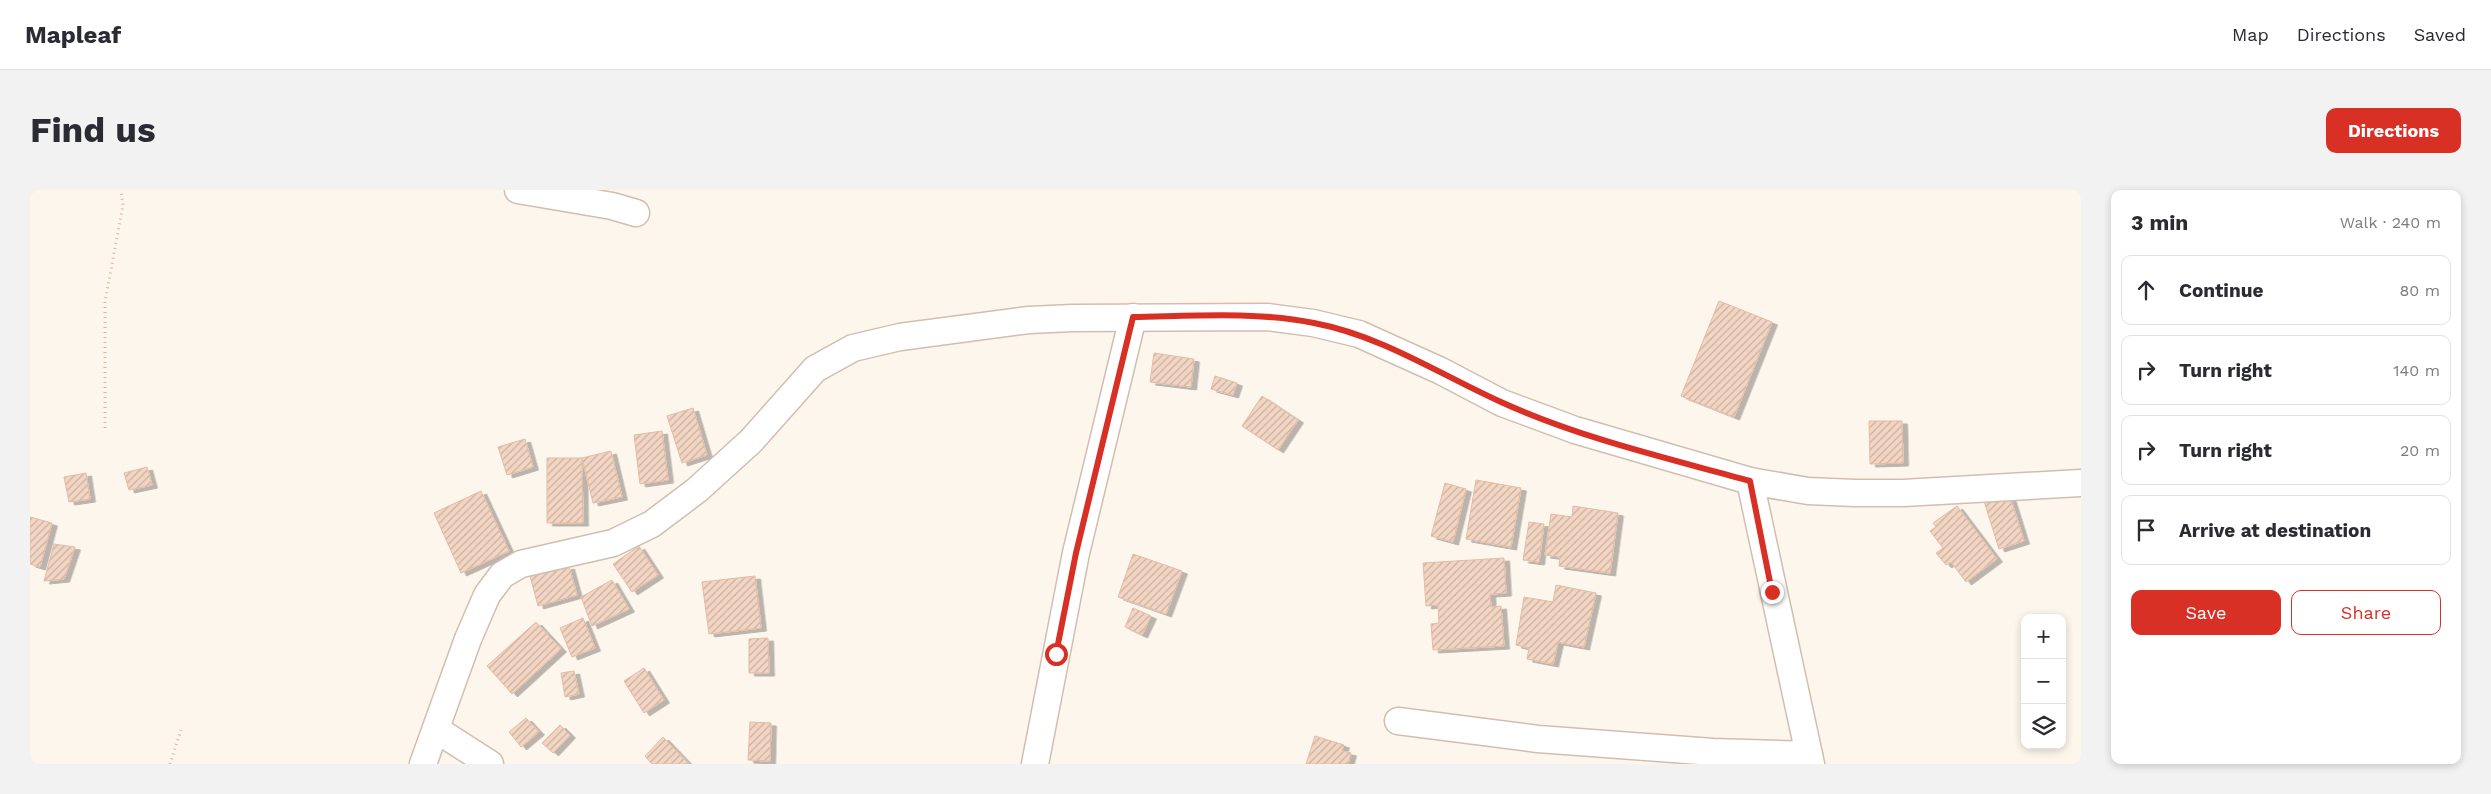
<!DOCTYPE html>
<meta charset="utf-8">
<style>
body{margin:0;font-family:"Work Sans",sans-serif;background:#f2f2f3;color:#2b2b33}
.controls{position:absolute;right:15px;bottom:15px;display:grid;overflow:hidden;border-radius:10px;box-shadow:0 2px 8px #0003}
.controls button{width:45px;height:45px;display:grid;place-items:center;padding:0;border:0;border-bottom:1px solid #e1e1e2;background:#fff;color:#2b2b33;font:25px sans-serif}
.stop{position:absolute;width:15px;height:15px;margin:-11px;border:4px solid #d93025;border-radius:50%;background:#fff}
.stop.end{background:#d93025;border-color:#fff;box-shadow:0 1px 5px #0008}
.list{margin:0;padding:0;list-style:none}
h2{display:flex;justify-content:space-between;align-items:center;height:65px;margin:0;padding:0 20px;font-size:21px}
h2 small{font-size:16px;font-weight:400;color:#7c7c81}
.list li{display:grid;grid-template-columns:32px 1fr auto;gap:15px;align-items:center;box-sizing:border-box;height:70px;margin:0 10px 10px;padding:0 10px;border:1px solid #e1e1e2;border-radius:10px}
.list b{display:block;font-size:19px;white-space:nowrap}
.list em{font-size:16px;font-style:normal;color:#7c7c81}
.actions{display:flex;gap:10px;padding:15px 20px}
.actions a{flex:1;padding:11px 0;border:1px solid #d93025;border-radius:10px;text-align:center;font-size:18px;color:#d93025}
.actions .main{background:#d93025;color:#fff}
.icon{flex:none;width:28px;height:28px;fill:none;stroke:currentColor;stroke-width:2;stroke-linecap:round;stroke-linejoin:round}
.map{position:relative;flex:none;width:2051px;height:574px;overflow:hidden;border-radius:10px}
header{display:flex;align-items:center;gap:30px;box-sizing:border-box;height:70px;padding:0 25px;background:#fff;border-bottom:1px solid #e1e1e2}
header strong{font-size:24px}
nav{display:flex;gap:28px;margin-inline-start:auto;font-size:18px}
.intro{display:flex;align-items:center;justify-content:space-between;box-sizing:border-box;height:120px;padding:0 30px}
h1{margin:0;font-size:35px}
.button{padding:12px 22px;border-radius:10px;background:#d93025;color:#fff;font-size:18px;font-weight:700}
main{display:flex;gap:30px;padding:0 30px}
aside{flex:1;background:#fff;border-radius:10px;box-shadow:0 2px 8px #0003}
.map>svg:first-child{display:block}
.building{fill:url(#building-hatch);stroke:#e6bba3;filter:url(#shadow)}
.lines{fill:none;stroke-linecap:round;stroke-linejoin:round}
.street-casing{stroke:#d1beb0;stroke-width:29}
.path{stroke:#d9b8a5;stroke-width:3;stroke-dasharray:1 4;stroke-linecap:butt}
.street{stroke:#fff;stroke-width:26}
.route{stroke:#d93025;stroke-width:6}
</style>
<header>
<strong>Mapleaf</strong>
<nav><a>Map</a><a>Directions</a><a>Saved</a></nav>
</header>
<div class="intro"><h1>Find us</h1><a class="button">Directions</a></div>
<main>
<div class="map">
<svg width="2051" height="574" viewBox="0 0 2051 574">
<defs>
<pattern id="building-hatch" width="6" height="6" patternUnits="userSpaceOnUse" patternTransform="scale(1.25)"><rect width="6" height="6" fill="#f3d5c3"/><path d="M-1 1l2-2M0 6l6-6M5 7l2-2" fill="none" stroke="#cab0a1"/></pattern>
<filter id="shadow"><feDropShadow dx="5.5" dy="3" stdDeviation="0" flood-color="#0004"/></filter>
</defs>
<rect width="100%" height="100%" fill="#fdf6ec"/>
<!-- building -->
<g class="building">
<path d="M1689,111L1742,132L1704,227L1651,206Z"/>
<path d="M1124,163L1164,169L1161,197L1120,192Z"/>
<path d="M1185,186L1207,193L1203,205L1181,199Z"/>
<path d="M1232,206L1268,230L1248,260L1212,236Z"/>
<path d="M663,218L677,265L652,273L637,226Z"/>
<path d="M1839,231H1872L1873,273L1840,274Z"/>
<path d="M632,241L638,290L610,294L604,245Z"/>
<path d="M495,249L503,277L477,285L468,257Z"/>
<path d="M581,261L592,307L563,313L552,268Z"/>
<path d="M517,268H552L553,333H517Z"/>
<path d="M117,277L122,295L99,300L94,283Z"/>
<path d="M56,283L60,309L39,312L34,287Z"/>
<path d="M1446,290L1491,298L1481,357L1436,349Z"/>
<path d="M1415,293L1436,299L1423,352L1401,346Z"/>
<path d="M1978,300L1994,351L1969,359L1953,308Z"/>
<path d="M451,301L479,361L431,383L404,323Z"/>
<path d="M1543,316L1588,323L1580,383L1529,376L1530,367L1515,365L1521,324L1542,327Z"/>
<path d="M1927,316L1967,369L1936,392L1921,372L1916,375L1906,363L1913,358L1900,341L1906,337L1903,333Z"/>
<path d="M0,327L22,333L10,377L0,374Z"/>
<path d="M1499,332L1514,334L1509,372L1493,370Z"/>
<path d="M24,354L45,357L34,389L14,391Z"/>
<path d="M609,356L628,385L602,402L583,374Z"/>
<path d="M1103,364L1152,381L1136,424L1088,407Z"/>
<path d="M1474,368L1476,403L1460,404L1461,417L1471,416L1474,456L1403,460L1401,434L1409,433L1408,415L1396,416L1393,373Z"/>
<path d="M539,376L547,405L508,416L500,386Z"/>
<path d="M725,386L731,438L679,444L672,392Z"/>
<path d="M582,390L599,419L562,436L551,407Z"/>
<path d="M1526,395L1566,403L1554,457L1528,452L1523,474L1497,469L1499,458L1486,455L1494,407L1523,412Z"/>
<path d="M1103,418L1121,426L1112,445L1095,437Z"/>
<path d="M553,428L565,458L542,467L530,438Z"/>
<path d="M506,432L531,459L482,504L457,476Z"/>
<path d="M738,448L739,483H719V449Z"/>
<path d="M614,478L634,510L614,523L594,491Z"/>
<path d="M544,481L549,504L535,507L531,483Z"/>
<path d="M496,528L509,542L491,557L479,542Z"/>
<path d="M720,532L741,533L740,571L718,570Z"/>
<path d="M530,535L540,545L523,563L512,553Z"/>
<path d="M1285,546L1314,555L1312,561L1321,563L1318,574H1276Z"/>
<path d="M633,547L659,574H622L615,566Z"/>
</g>
<g class="lines">
<!-- street casing -->
<g class="street-casing">
<g id="street">
<path d="M488,0L582,16L606,23"/>
<path d="M1720,291L1781,574"/>
<path d="M1368,531L1508,549L1683,562L1779,565"/>
<path d="M407,540L460,574"/>
<path d="M393,574L438,449L457,405L472,385L491,374L583,353L622,334L667,300L721,251L785,179L823,158L870,147L999,130L1043,128L1238,127L1283,133L1329,144L1411,181L1472,213L1545,240L1720,291L1778,301L1825,303H1873L2051,293"/>
<path d="M1005,574L1046,363L1103,127"/>
</g>
</g>
<!-- path -->
<g class="path">
<path d="M75,238V112L93,15L91,0"/>
<path d="M140,574L151,540"/>
</g>
<!-- street -->
<use href="#street" class="street"/>
</g>
<g class="lines">
<!-- route -->
<path class="route" d="M1026,464L1046,363L1103,127C1162,126 1225,121 1284,133C1352,146 1409,184 1471,212C1550,248 1637,268 1720,291L1742,402"/>
</g>
</svg>
<div class="controls">
<button>+</button>
<button>−</button>
<button><svg class="icon" aria-label="layers" viewBox="0 0 24 24"><path d="M12 4l9 5-9 5-9-5zM3 14l9 5 9-5"/></svg></button>
</div>
<div class="stop" style="left:1026px;top:464px"></div>
<div class="stop end" style="left:1742px;top:402px"></div>
</div>
<aside>
<h2>3 min<small>Walk · 240 m</small></h2>
<ul class="list">
<li><svg class="icon" aria-label="ahead" viewBox="0 0 24 24"><path d="M12 20V5M6 11l6-6 6 6"/></svg><div><b>Continue</b></div><em>80 m</em></li>
<li><svg class="icon" aria-label="right" viewBox="0 0 24 24"><path d="M7 20v-9h11M14 6l5 5-5 5"/></svg><div><b>Turn right</b></div><em>140 m</em></li>
<li><svg class="icon" aria-label="right" viewBox="0 0 24 24"><path d="M7 20v-9h11M14 6l5 5-5 5"/></svg><div><b>Turn right</b></div><em>20 m</em></li>
<li><svg class="icon" aria-label="arrive" viewBox="0 0 24 24"><path d="M6 21V4h12l-3 4 3 4H6"/></svg><div><b>Arrive at destination</b></div></li>
</ul>
<div class="actions"><a class="main">Save</a><a>Share</a></div>
</aside>
</main>
